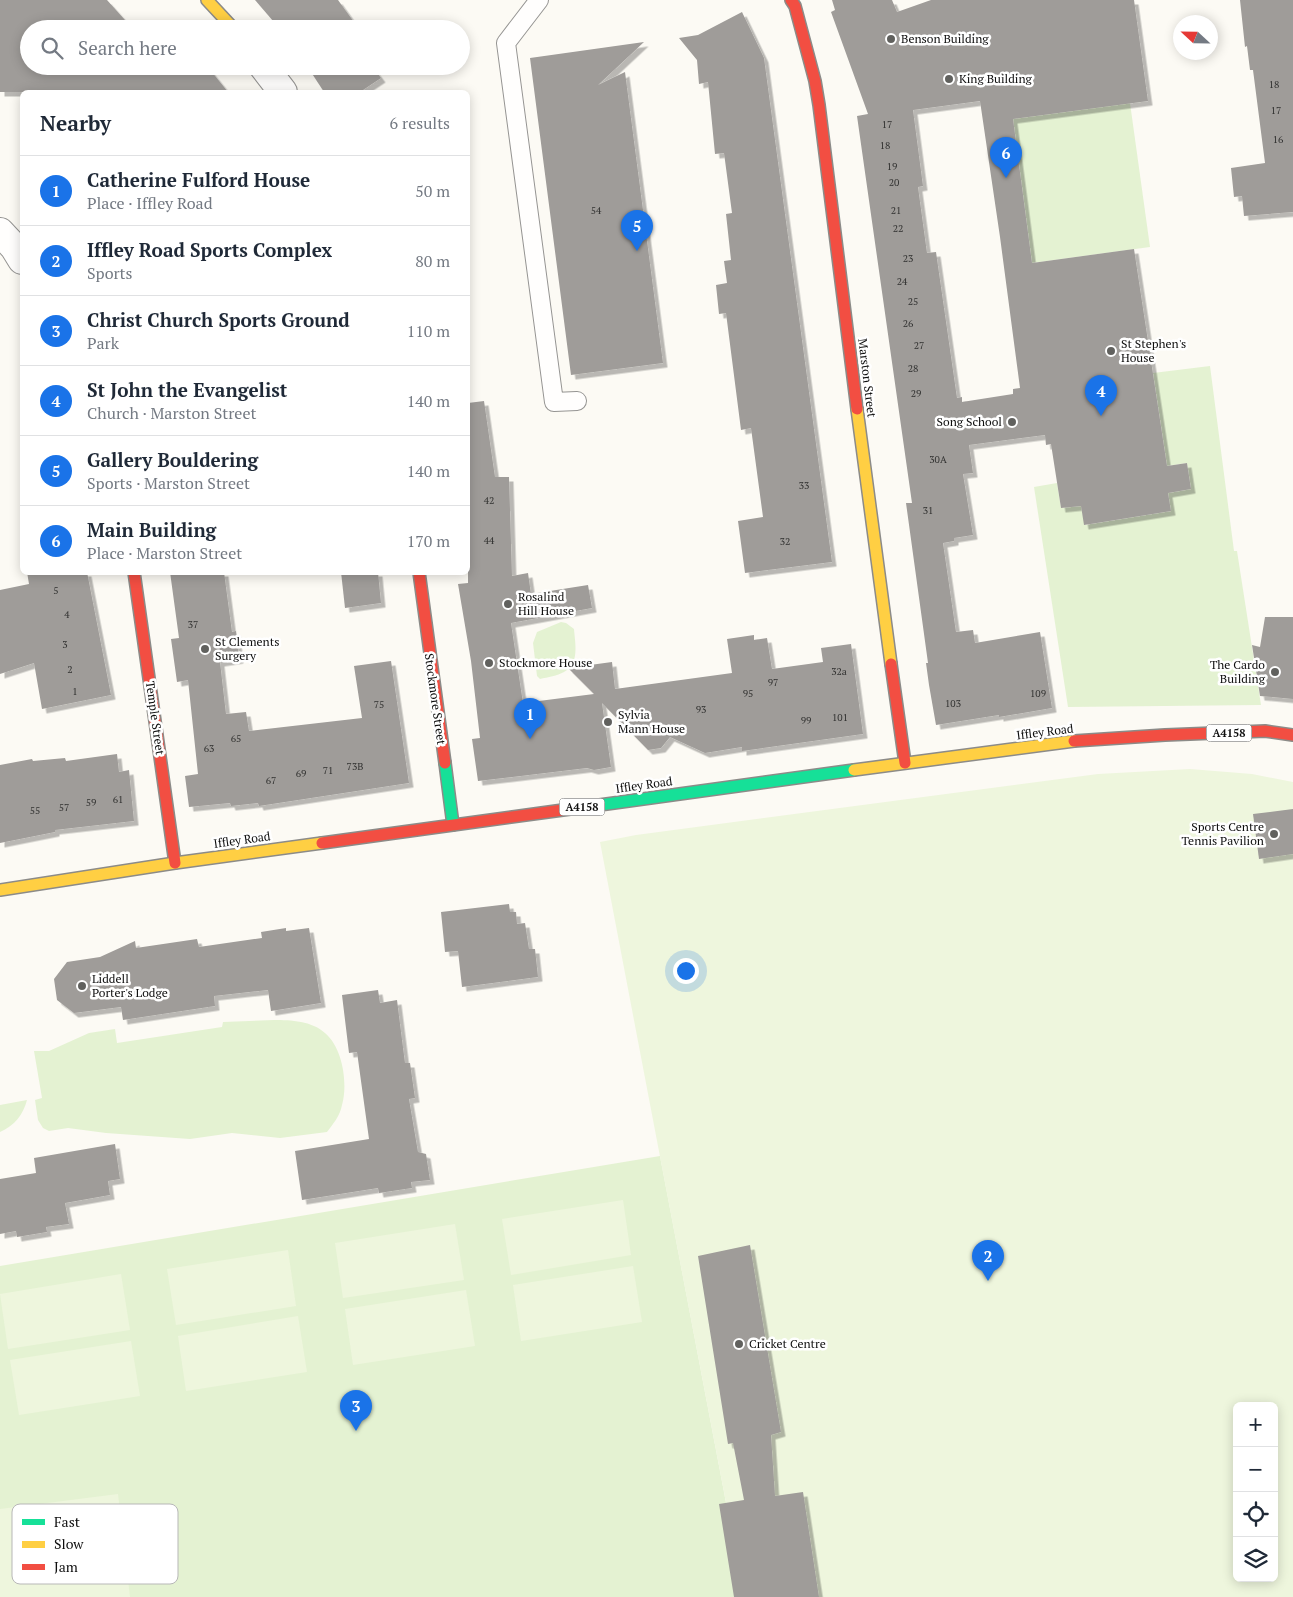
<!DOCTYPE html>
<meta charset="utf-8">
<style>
body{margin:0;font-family:"PT Serif",serif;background:#f6f6f7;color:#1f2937}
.controls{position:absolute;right:15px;bottom:15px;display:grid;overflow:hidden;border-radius:8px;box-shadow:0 2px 12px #0003}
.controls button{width:45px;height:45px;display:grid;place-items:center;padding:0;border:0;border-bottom:1px solid #e0e1e3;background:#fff;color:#1f2937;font:25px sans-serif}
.compass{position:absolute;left:1173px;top:15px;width:45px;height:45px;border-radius:50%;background:#fff;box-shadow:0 2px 12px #0003;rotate:292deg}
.you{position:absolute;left:685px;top:970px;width:18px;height:18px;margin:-12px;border:4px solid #fff;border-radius:50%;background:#1a73e8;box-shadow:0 0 0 8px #1a73e833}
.badge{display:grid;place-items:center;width:32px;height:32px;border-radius:50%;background:#1a73e8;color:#fff;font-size:16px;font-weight:700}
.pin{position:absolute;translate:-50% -41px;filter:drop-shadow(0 1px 2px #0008)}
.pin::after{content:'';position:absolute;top:26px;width:18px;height:15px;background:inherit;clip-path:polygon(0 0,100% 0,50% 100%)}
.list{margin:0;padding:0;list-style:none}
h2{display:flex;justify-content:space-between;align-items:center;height:65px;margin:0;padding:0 20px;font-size:21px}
h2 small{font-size:16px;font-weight:400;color:#747a83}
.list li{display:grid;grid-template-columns:32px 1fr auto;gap:15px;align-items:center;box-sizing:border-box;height:70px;padding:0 20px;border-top:1px solid #e0e1e3}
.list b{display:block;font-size:19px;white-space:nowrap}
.list p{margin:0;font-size:16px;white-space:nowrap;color:#747a83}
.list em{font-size:16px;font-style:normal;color:#747a83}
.icon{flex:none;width:28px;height:28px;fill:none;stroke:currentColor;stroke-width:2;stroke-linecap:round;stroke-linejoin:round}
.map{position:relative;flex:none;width:1293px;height:1597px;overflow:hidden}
.search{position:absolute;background:#fff;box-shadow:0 2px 12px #0003;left:20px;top:20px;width:450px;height:55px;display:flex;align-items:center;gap:12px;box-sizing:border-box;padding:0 18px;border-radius:28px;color:#747a83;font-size:19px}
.panel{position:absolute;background:#fff;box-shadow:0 2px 12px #0003;left:20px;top:90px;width:450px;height:485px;border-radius:8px}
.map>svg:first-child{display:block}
.green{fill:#e4f2d2}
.pitch{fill:#eef6dd;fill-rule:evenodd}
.building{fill:#9f9c99;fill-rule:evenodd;filter:url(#shadow)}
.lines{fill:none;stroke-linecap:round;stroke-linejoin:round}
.lane-casing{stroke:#959492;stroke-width:20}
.street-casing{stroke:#959492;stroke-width:30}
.fast-casing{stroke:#8c8b88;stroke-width:14}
.slow-casing{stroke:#8c8b88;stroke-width:14}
.jam-casing{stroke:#8c8b88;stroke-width:14}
.lane{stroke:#fffefd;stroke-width:18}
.street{stroke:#fffefd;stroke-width:28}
.fast{stroke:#16e098;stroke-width:11}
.slow{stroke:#ffcf43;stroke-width:11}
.jam{stroke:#f24e42;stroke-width:11}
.poi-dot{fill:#61615e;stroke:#fff;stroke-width:2}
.labels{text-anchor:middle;stroke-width:5;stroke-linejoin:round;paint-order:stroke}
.number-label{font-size:10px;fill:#323231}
.shield{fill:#fff;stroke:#565656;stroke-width:1}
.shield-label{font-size:11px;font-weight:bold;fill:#0e0e0e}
.poi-label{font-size:12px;fill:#0e0e0e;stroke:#fff;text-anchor:start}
.street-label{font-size:12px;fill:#0e0e0e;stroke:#fff}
.key{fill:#fff;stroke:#b7b7b7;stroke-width:1}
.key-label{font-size:14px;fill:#0e0e0e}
</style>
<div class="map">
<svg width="1293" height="1597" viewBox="0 0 1293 1597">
<defs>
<filter id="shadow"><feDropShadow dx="4.5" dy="4.5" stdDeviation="0" flood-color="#0004"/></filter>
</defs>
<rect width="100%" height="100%" fill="#fcfaf4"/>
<!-- green -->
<g class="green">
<path d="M1130,103L1150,247L1032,263L1013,119Z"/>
<path d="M1210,366L1234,551H1237L1261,705L1068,707L1034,487L1057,483L1061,508L1081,506L1085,525L1171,511L1168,493L1191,489L1187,463L1167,466L1153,373Z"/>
<path d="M561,622L566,623L574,629C575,643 580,664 564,672C557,676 548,677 540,679L537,676L533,643L537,632Z"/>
<path d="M274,1020C291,1020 312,1021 325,1033C343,1048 348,1084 342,1105C340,1116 333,1124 327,1132L280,1138L232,1133L190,1139L106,1133L68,1128L49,1131L43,1128L38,1120L35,1100L42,1098L34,1051H49L89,1033L115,1029L117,1043L222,1027L223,1022Z"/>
<path d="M27,1100C23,1115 14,1126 0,1132V1105Z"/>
<path d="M660,1156L744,1597H0V1266Z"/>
</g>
<!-- pitch -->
<g class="pitch">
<path d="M1190,769L1252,774L1293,782V1597H744L600,842L636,835L1098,774ZM1237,1406H1274V1578H1237Z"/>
<path d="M623,1200L631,1255L511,1275L502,1219Z"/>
<path d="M455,1224L464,1280L343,1298L335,1243Z"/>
<path d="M288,1250L296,1306L176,1325L167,1269Z"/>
<path d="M633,1266L642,1322L521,1341L513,1285Z"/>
<path d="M121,1274L130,1330L8,1349L0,1294Z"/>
<path d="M466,1290L475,1346L353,1365L345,1309Z"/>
<path d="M298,1316L307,1372L186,1391L178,1336Z"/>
<path d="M131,1341L140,1396L19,1415L10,1360Z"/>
<path d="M118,1494L130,1597H0V1509Z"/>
</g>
<!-- building -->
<g class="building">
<path d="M0,0H107L133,29H29V66H207L228,92H0Z"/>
<path d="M255,0H338L359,29H280Z"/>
<path d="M832,0H892L897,12L931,0H1134L1148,101L1013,119L1032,263L1134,249L1167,466L1187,463L1191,489L1168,493L1171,511L1084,525L1081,506L1061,508L1051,444L1046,445L1045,435L969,445L973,473L963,474L973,535L954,538V541L943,543L956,632L973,630L975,643L1040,632L1052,708L999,717V715L936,725L929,685L926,663H928L906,503H912L857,116L868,114L831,12L835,10ZM980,101L1000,237L1020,388L1013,389V394L962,402V397L957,398L936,252L927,253L918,187L923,186L913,110Z"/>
<path d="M1240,0H1293V212L1244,216L1242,196L1234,197L1231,168L1265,163L1253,70H1250L1247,46L1245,47Z"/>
<path d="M742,12L764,58L832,562L745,573L738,521L763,517L751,428L741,430L726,313L719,314L716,285L727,283L724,261L731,260L726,214L732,213L724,153L715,154L708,82L699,84L697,60L679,38L698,35Z"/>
<path d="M644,42L598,85L625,72L663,363L571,375L530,58Z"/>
<path d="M307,66H372L381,78L360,92H324Z"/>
<path d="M484,401L495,477H509L512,576L528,573L531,594L588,585L592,608L511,623L523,703L594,694L568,668L612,662L615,689L732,673L727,639L754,635V640L767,638L772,669L823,662L821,648L851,644L863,734L742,751V747L705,753L670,737L661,748L648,750L602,703L611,767L594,770L587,768L478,781L472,739L480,738L471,661L458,584L468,583V403Z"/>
<path d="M27,572H87L111,695L42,709L34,663L0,674V590L29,584Z"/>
<path d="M170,572H224L232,632L236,631L239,659L220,662L226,714L246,712L249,731L362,718L354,666L391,661L409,783L259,806L258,803L231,806L230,803L189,807L185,776L198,774L188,680L177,682L171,639L179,638Z"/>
<path d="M341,572H378L381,603L345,608Z"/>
<path d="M1265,617H1293V699L1260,696L1252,645L1260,647Z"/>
<path d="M117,754L119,772L129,770L134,821L55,830V832L0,843V765L32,759L33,761L65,758L66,761Z"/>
<path d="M1293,809V854L1259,859L1253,814Z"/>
<path d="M509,904L510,912H516L517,924L525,923L529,949H535L538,977L462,987L458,951L445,952L441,912Z"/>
<path d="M286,928V931L309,928L321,1003L271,1011L268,990L214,996L215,1006L123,1020L121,1007L74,1013L57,1000L54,979L67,962L100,957L135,941L136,948L197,939L199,947L262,938L261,932Z"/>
<path d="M378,990L380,1003L397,1000L405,1063H410L415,1098L409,1099L418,1152L426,1154L430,1180L411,1182L412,1188L379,1193L378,1188L302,1200L295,1151L369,1139L357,1052L349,1053L342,995Z"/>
<path d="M115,1144L120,1179L108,1181L110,1195L65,1203L69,1224L46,1227L47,1232L17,1237L16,1231L0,1234V1179L36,1173L34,1158Z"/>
<path d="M750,1245L781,1432L771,1435L775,1496L803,1492L819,1597H734L719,1504L744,1500L733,1443L728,1444L698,1256Z"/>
</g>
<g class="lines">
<!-- lane casing -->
<g class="lane-casing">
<path id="lane" d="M539,0L506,43L554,402L577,401"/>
</g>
<!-- street casing -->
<g class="street-casing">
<g id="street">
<path d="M263,66L283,92"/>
<path d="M0,232L14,247L22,260"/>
</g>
</g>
<!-- fast casing -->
<g class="fast-casing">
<g id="fast">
<path d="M445,763L453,825"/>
<path d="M585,807L854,770"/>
</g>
</g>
<!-- slow casing -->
<g class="slow-casing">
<g id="slow">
<path d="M207,0L234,29"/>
<path d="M857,409L891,664"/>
<path d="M854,770L1074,741"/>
<path d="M0,890L175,863L322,843"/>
</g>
</g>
<!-- jam casing -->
<g class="jam-casing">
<g id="jam">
<path d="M791,0L795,6L815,81L819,105L857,409"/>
<path d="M134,572L175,863"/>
<path d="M419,572L445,763"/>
<path d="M891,664L905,763"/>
<path d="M1074,741L1165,735L1265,731L1293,735"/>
<path d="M322,843L585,807"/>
</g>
</g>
<!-- lane -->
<use href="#lane" class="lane"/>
<!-- street -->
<use href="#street" class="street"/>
<!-- fast -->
<use href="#fast" class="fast"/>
<!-- slow -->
<use href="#slow" class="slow"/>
<!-- jam -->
<use href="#jam" class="jam"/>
</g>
<!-- markers -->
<g class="poi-dot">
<circle cx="891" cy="39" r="5"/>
<circle cx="949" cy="79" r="5"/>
<circle cx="1111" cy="351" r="5"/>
<circle cx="1012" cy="422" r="5"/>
<circle cx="508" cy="604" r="5"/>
<circle cx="205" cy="649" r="5"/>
<circle cx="489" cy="663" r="5"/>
<circle cx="1275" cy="672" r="5"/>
<circle cx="608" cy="722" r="5"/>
<circle cx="1274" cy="834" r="5"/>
<circle cx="82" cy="986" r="5"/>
<circle cx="739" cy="1344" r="5"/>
</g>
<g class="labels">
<!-- number labels -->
<g class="number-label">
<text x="1274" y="88">18</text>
<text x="1276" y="114">17</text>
<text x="887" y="128">17</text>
<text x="1278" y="143">16</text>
<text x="885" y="149">18</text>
<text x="892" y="170">19</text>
<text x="894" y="186">20</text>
<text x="596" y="214">54</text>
<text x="896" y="214">21</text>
<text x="898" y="232">22</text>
<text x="908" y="262">23</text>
<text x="902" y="285">24</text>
<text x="913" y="305">25</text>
<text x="908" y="327">26</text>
<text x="919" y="349">27</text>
<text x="913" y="372">28</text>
<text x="916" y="397">29</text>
<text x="938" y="463">30A</text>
<text x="804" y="489">33</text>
<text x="489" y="504">42</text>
<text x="928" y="514">31</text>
<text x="489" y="544">44</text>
<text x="785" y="545">32</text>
<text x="56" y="594">5</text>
<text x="67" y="618">4</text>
<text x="193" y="628">37</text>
<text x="65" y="648">3</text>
<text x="70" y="673">2</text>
<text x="839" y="675">32a</text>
<text x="773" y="686">97</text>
<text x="75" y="695">1</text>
<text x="748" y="697">95</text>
<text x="1038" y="697">109</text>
<text x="953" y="707">103</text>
<text x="379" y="708">75</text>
<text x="701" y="713">93</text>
<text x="840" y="721">101</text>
<text x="806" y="724">99</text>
<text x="236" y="742">65</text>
<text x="209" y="752">63</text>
<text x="355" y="770">73B</text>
<text x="328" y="774">71</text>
<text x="301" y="777">69</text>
<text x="271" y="784">67</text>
<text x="118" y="803">61</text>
<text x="91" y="806">59</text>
<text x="64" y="811">57</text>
<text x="35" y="814">55</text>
</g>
<!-- shield labels -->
<g class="shield">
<rect x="1206.5" y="724.5" width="45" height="17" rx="4"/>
<rect x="559.5" y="798.5" width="45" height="17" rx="4"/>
</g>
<g class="shield-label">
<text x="1229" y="737">A4158</text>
<text x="582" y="811">A4158</text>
</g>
<!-- poi labels -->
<g class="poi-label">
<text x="901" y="43">Benson Building</text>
<text x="959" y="83">King Building</text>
<text x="1121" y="348">St Stephen's<tspan x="1121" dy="14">House</tspan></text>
<text x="1002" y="426" text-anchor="end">Song School</text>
<text x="518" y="601">Rosalind<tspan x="518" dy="14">Hill House</tspan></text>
<text x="215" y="646">St Clements<tspan x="215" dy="14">Surgery</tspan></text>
<text x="499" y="667">Stockmore House</text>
<text x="1265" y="669" text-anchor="end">The Cardo<tspan x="1265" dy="14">Building</tspan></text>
<text x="618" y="719">Sylvia<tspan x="618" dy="14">Mann House</tspan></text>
<text x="1264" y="831" text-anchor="end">Sports Centre<tspan x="1264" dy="14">Tennis Pavilion</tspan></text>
<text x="92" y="983">Liddell<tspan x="92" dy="14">Porter's Lodge</tspan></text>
<text x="749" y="1348">Cricket Centre</text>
</g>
<!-- street labels -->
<g class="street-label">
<text transform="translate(867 378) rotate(83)" y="4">Marston Street</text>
<text transform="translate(435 699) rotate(82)" y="4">Stockmore Street</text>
<text transform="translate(155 718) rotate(82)" y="4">Temple Street</text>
<text transform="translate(1045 732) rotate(-7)" y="4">Iffley Road</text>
<text transform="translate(644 785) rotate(-8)" y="4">Iffley Road</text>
<text transform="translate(242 840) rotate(-8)" y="4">Iffley Road</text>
</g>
</g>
<!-- legend -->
<rect x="12" y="1504" width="166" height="80" rx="8" class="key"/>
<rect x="22" y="1519" width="23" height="6" fill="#16e098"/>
<rect x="22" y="1541" width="23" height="7" fill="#ffcf43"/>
<rect x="22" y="1564" width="23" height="6" fill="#f24e42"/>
<g class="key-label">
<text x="54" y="1527">Fast</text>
<text x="54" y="1549">Slow</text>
<text x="54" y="1572">Jam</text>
</g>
</svg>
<div class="controls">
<button>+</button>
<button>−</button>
<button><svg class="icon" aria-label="locate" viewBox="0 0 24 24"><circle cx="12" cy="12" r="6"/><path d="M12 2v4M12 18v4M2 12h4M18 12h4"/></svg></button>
<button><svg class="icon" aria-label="layers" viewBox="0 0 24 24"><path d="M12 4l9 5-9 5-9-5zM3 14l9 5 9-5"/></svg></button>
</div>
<svg class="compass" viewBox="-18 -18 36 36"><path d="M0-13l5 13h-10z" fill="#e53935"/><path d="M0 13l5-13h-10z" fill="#747a83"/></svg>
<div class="you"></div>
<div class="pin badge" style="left:530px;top:739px">1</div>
<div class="pin badge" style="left:988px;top:1281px">2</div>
<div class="pin badge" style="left:356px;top:1431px">3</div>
<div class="pin badge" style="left:1101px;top:416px">4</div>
<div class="pin badge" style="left:637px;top:251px">5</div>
<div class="pin badge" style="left:1006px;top:178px">6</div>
<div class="search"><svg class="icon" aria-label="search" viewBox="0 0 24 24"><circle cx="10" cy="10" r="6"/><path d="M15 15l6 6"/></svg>Search here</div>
<section class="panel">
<h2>Nearby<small>6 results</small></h2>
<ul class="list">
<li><span class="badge">1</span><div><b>Catherine Fulford House</b><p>Place · Iffley Road</p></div><em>50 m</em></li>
<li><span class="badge">2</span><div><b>Iffley Road Sports Complex</b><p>Sports</p></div><em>80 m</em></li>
<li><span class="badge">3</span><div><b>Christ Church Sports Ground</b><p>Park</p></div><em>110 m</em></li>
<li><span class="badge">4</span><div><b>St John the Evangelist</b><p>Church · Marston Street</p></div><em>140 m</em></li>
<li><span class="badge">5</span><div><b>Gallery Bouldering</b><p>Sports · Marston Street</p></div><em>140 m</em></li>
<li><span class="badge">6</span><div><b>Main Building</b><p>Place · Marston Street</p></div><em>170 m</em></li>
</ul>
</section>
</div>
